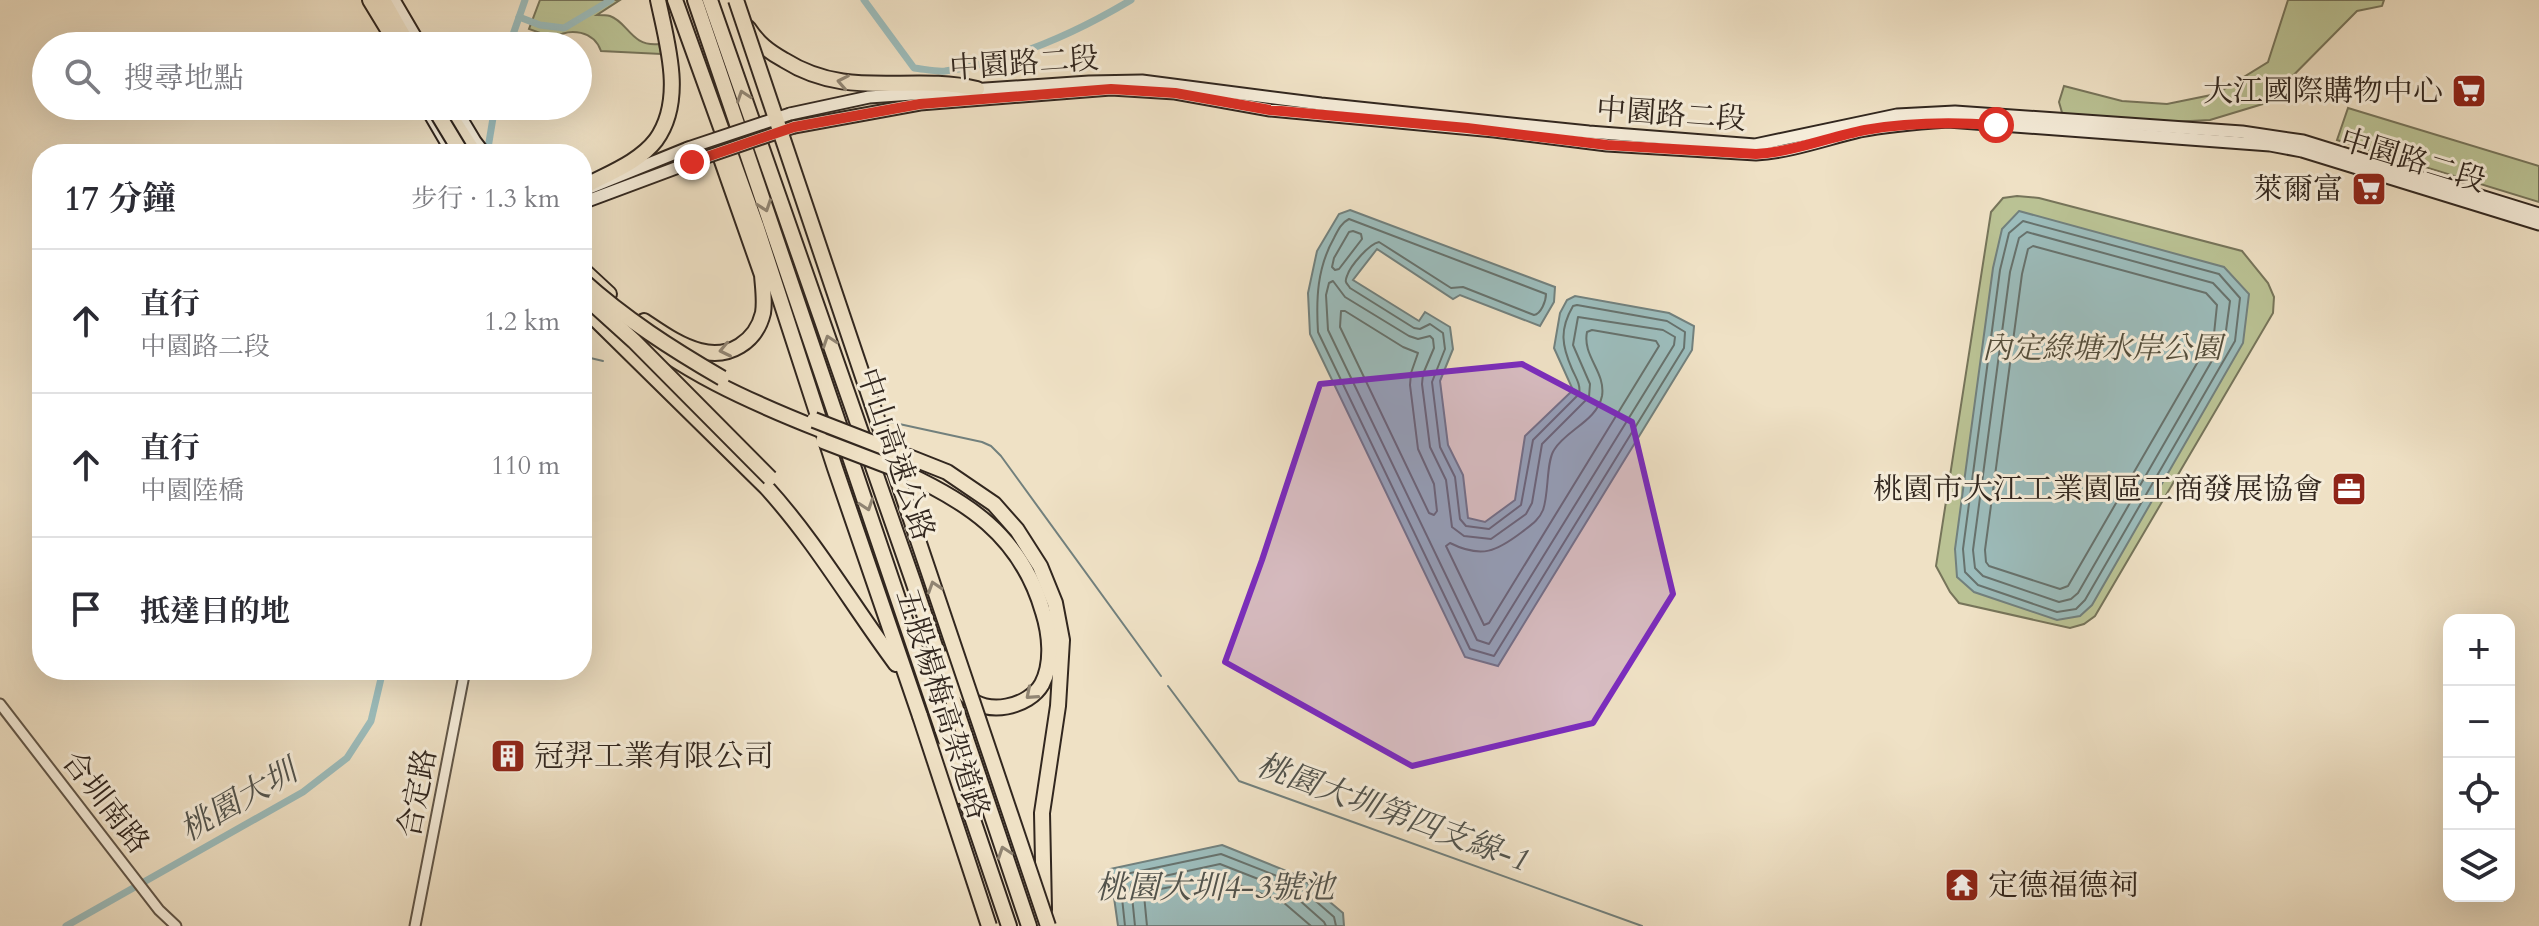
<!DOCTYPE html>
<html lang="zh-TW">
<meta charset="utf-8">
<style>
body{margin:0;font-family:Cardo,"Noto Serif TC",serif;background:#f2f2f3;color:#2b2b33}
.controls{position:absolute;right:24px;bottom:24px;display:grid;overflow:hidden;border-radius:16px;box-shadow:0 8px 32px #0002}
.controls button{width:72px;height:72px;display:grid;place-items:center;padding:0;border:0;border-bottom:2px solid #e1e1e2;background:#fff;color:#2b2b33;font:40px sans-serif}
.stop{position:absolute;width:24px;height:24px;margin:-18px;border:6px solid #d93025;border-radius:50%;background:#fff}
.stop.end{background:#d93025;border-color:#fff;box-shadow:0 2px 8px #0008}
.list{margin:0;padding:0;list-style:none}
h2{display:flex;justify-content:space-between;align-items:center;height:104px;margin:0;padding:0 32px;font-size:34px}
h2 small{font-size:26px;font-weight:400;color:#7c7c81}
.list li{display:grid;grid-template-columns:52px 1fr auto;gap:24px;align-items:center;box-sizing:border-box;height:144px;padding:0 32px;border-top:2px solid #e1e1e2}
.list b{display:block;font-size:30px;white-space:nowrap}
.list p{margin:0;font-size:26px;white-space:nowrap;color:#7c7c81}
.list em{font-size:26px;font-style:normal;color:#7c7c81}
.icon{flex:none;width:44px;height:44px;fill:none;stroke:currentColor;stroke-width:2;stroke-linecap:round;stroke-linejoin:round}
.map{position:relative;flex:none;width:2539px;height:926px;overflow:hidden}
.search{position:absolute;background:#fff;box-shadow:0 8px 32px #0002;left:32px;top:32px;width:560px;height:88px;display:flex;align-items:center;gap:20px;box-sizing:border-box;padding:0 28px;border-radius:44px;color:#7c7c81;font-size:30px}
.panel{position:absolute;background:#fff;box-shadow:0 8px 32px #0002;left:32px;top:144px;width:560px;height:536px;border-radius:32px}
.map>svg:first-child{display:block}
.green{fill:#bac294;stroke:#76745a;stroke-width:2}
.water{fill:#9cbcbb;stroke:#72807d;stroke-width:2}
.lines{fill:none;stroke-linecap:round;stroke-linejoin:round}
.shore{stroke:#67726d;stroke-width:2}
.stream{stroke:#72807d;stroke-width:2}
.canal{stroke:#9cbcbb;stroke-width:7}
.tertiary-casing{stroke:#615648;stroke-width:13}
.secondary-casing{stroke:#32271f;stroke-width:15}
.motorway-casing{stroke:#32271f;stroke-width:18}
.tertiary{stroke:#f5ecd9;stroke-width:9}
.secondary{stroke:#f5ecd9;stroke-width:11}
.motorway{stroke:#efe1c5;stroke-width:14}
.secondary-bridge-casing{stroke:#32271f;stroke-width:15;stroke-linecap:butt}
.motorway-bridge-casing{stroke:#32271f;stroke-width:18;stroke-linecap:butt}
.secondary-bridge{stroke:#f5ecd9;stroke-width:11}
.motorway-bridge{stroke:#efe1c5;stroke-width:14}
.oneway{stroke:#908472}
.route{stroke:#d93025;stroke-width:10}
.marked{fill:#7b2cbf;fill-opacity:0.2;stroke:#7b2cbf;stroke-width:6;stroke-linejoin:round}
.labels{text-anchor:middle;stroke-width:6;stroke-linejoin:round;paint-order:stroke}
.street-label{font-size:30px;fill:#32271f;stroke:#f5ecd9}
.poi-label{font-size:30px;fill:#32271f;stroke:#f5ecd9;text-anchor:end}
.park-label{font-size:30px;font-style:italic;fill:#544e3c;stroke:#f5ecd9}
.water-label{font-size:32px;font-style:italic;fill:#52544e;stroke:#f5ecd9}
</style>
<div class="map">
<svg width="2539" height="926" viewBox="0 0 2539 926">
<rect width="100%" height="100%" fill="#efe1c5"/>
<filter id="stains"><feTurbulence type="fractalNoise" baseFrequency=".0025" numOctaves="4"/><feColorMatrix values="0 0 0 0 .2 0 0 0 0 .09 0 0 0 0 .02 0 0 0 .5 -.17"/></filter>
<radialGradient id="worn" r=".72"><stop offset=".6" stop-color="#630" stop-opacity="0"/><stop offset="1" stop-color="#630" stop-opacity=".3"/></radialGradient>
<!-- green -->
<g class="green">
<path d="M540,0H620L597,15C601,15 606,15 610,16C628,22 631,47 659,44L661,54L601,51C594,31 570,27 554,38L529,29Z"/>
<path d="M2288,0H2384L2382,6L2357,11L2266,103L2210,120L2171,122L2063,116L2059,102L2064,86L2122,101L2167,104L2216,94L2268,62Z"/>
<path d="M2348,108L2539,166V202L2337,140Z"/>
<path d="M2017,196L2039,198L2242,251L2268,283L2274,297L2273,313L2095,616L2084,624L2070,628L1959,603L1950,592L1936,566L1991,212L2003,198Z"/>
</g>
<!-- water -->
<g class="water">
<path d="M1350,210L1555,287L1554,302L1540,326L1460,295L1453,299L1377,249L1353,280L1419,321L1425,312L1450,327L1453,349L1440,381L1448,445L1463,475L1468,518L1485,522L1515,500L1525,436L1573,390L1554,348L1560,313L1567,300L1575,296L1669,313L1694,326L1692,350L1498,666L1465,657L1310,334L1308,293L1317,251L1339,214Z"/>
<path d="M2019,211L2224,267L2249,294L2243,343L2092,605L2080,616L2057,620L1974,592L1957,577L1955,549L1993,268L2002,229Z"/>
<path d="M1222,845L1299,876L1343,913L1344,926H1118L1110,869Z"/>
</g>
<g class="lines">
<!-- shore -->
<g class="shore">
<path d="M1349,219L1546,294C1546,301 1541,314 1534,315L1463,287L1451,288L1379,242C1369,244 1350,266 1347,276C1344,283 1347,283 1350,288L1414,328L1420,329L1430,324L1443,333L1445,349L1432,382L1440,447L1455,477L1460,519L1466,526L1489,529L1521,505L1533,440L1579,394C1581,385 1576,378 1572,369C1562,346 1559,330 1573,306L1577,305L1667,321L1685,332L1684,348L1494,656L1470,649L1318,332C1316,299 1317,268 1334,238C1338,230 1341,223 1349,219Z"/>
<path d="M2023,221L2219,274L2240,298L2235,341L2085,600L2076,609L2057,612L1978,585L1965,572L1963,549L2000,270L2009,233Z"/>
<path d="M1353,231L1361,234L1362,239L1339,269L1335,270L1332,267L1334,258L1349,232Z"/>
<path d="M2027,232L2213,283L2230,301L2225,338L2078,593L2071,599L2059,602L1983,576L1975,568L1973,550L2010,272L2019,238Z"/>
<path d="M2033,246L2206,293L2217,305L2214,334L2068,586L2060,589L1989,566L1986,562L1985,550L2022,274L2028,249Z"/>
<path d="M1333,281L1345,297L1409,336L1418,339L1430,336L1433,339L1434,348L1423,374L1422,384L1430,447L1446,480L1452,527L1464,536L1491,539L1526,514L1532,503L1542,444L1589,397L1590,384L1573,345L1578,317L1663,330L1675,337L1674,345L1489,644L1477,640L1328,330L1326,295L1329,283Z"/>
<path d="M1341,311H1345L1403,347L1418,353L1411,373L1410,385L1418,449L1434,484L1437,511L1434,515L1429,513L1340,327Z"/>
<path d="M1592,330L1656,341L1659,346L1489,623L1484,625L1446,546L1450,543C1482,559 1497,551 1522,532C1531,525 1539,520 1543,510C1549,494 1546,462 1554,450C1566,430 1597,421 1602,396C1606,372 1582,356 1587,332Z"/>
<path d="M1125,926L1120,879L1121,875L1221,854L1295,883L1334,917L1336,926"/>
<path d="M1135,926L1131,886L1132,883L1220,864L1289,891L1324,922L1326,926"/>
<path d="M1147,926L1144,895L1146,892L1219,877L1283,902L1311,926"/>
</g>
<!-- stream -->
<g class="stream">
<path d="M582,356L603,361"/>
<path d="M890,422L982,442L991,446L1001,456L1161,676"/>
<path d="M1168,686L1239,781L1642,926"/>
</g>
<!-- canal -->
<g class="canal">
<path d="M864,0L914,68C924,69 936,72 945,71C1012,62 1074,34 1131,0"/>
<path d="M519,17L540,25L564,28L611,0"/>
<path d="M509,46L525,0"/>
<path d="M488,148L495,106"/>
<path d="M66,926L303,792L347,758L371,721L383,670"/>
</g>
<!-- tertiary casing -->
<g class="tertiary-casing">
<g id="tertiary">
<path d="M0,704L159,910L176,926"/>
<path d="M415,926L465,670"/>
</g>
</g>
<!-- secondary casing -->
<g class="secondary-casing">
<g id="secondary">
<path d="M394,0L421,46"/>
<path d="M425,106L453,154"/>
<path d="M454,106L475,141L485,154"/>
<path d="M790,114L869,97L1089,82L1142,81L1321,104L1589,132L1755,145L1897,115L1955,112L2242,132L2303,141L2539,214"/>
<path d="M794,127L920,104L1111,89L1175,93L1270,110L1494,131L1607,145L1756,154C1791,152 1826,139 1860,131C1890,125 1919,123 1948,121L2270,145L2302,151L2539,224"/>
<path d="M582,191L688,148"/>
<path d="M582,203L692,162"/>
</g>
</g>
<!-- motorway casing -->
<g class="motorway-casing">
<g id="motorway">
<path d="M370,0L398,46"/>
<path d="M383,0L409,46"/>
<path d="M675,0L756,225L835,468L920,716"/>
<path d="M695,0L1009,926"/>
<path d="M710,0L913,581L1029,926"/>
<path d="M748,28C758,43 768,51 784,60C849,101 909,73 977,89"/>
<path d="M444,106L475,154"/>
<path d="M589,184C612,172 640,161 656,140C685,100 667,43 658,0"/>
<path d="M582,203L585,202"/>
<path d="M582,269L609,294"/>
<path d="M582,306L766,487C816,542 852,605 896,664"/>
<path d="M620,319C680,371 748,401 821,430"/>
<path d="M644,321C662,333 680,346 700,351C729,359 756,342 763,313C765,301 763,288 762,275L716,144"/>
<path d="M899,453L947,472L994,504L1017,530L1040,566L1055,603L1062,640L1058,706L1042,813L1044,910"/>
<path d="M896,469C966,500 1021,535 1043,612C1050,634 1053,663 1042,684C1029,707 986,717 967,696C958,685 953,671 947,658"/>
<path d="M936,750L958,796"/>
</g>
</g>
<!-- tertiary -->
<use href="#tertiary" class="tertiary"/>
<!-- secondary -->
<use href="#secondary" class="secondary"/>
<!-- motorway -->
<use href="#motorway" class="motorway"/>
<!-- secondary-bridge casing -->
<g class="secondary-bridge-casing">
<g id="secondary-bridge">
<path d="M688,148L790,114"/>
<path d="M692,162L794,127"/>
</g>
</g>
<!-- motorway-bridge casing -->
<g class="motorway-bridge-casing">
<g id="motorway-bridge">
<path d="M736,0L1048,926"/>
<path d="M433,106L462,154"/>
<path d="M582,280C625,319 672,349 722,378"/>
<path d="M582,294L634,341L770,478"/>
<path d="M814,420L899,453"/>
<path d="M823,441L896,469"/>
<path d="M920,716L989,926"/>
</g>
</g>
<!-- secondary-bridge -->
<use href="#secondary-bridge" class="secondary-bridge"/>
<!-- motorway-bridge -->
<use href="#motorway-bridge" class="motorway-bridge"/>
</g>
<!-- one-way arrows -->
<defs><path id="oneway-chevron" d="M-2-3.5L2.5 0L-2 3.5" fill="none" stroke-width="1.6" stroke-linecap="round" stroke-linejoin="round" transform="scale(2)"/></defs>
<g class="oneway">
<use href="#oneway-chevron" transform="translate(843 82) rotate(-169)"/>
<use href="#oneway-chevron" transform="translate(743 96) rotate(-109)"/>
<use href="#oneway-chevron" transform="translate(765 206) rotate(71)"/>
<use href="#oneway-chevron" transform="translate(829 341) rotate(-109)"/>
<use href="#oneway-chevron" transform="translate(725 350) rotate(168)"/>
<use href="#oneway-chevron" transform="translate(867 505) rotate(71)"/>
<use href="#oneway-chevron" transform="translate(934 587) rotate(-108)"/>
<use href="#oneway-chevron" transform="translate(1031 694) rotate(139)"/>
<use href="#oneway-chevron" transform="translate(1004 852) rotate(-109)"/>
</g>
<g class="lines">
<!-- route -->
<path class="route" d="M692,162L794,127L920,104L1111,89L1175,93L1270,110L1467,128L1607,145L1756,154C1793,152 1829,137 1865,130C1910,122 1951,122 1996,125"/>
</g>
<!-- marked area -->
<path class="marked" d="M1522,364L1632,422L1673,594L1593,723L1412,766L1225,662L1262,560L1320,384Z"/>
<!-- icons -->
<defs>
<g id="supermarket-square" transform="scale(1.8)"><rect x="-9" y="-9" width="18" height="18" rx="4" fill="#8f2418" stroke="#f5ecd9"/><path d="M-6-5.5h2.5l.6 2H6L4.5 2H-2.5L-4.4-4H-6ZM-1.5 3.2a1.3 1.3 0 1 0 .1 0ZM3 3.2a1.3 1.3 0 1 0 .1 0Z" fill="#fff"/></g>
<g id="office-square" transform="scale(1.8)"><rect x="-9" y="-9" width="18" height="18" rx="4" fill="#8f2418" stroke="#f5ecd9"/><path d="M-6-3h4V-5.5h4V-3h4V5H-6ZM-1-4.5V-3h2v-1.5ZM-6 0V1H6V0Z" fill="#fff"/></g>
<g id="building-square" transform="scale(1.8)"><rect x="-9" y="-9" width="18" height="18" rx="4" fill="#8f2418" stroke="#f5ecd9"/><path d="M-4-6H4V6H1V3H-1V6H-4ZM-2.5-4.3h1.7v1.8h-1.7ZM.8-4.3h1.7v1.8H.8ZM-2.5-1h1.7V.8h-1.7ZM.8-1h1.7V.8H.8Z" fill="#fff"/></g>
<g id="temple-square" transform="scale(1.8)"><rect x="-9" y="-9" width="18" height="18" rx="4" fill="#8f2418" stroke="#f5ecd9"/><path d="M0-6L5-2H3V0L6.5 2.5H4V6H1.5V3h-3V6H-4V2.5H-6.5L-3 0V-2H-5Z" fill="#fff"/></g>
</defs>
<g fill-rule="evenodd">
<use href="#supermarket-square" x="2469" y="91"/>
<use href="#supermarket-square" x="2369" y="189"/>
<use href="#office-square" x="2349" y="489"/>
<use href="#building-square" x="508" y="756"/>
<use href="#temple-square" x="1962" y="885"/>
</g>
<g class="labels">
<!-- street labels -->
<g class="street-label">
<text transform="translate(1024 63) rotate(-4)" y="10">中園路二段</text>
<text transform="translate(1671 114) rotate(4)" y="10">中園路二段</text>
<text transform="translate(2413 160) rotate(17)" y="10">中園路二段</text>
<text transform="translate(896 454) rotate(71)" y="10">中山高速公路</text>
<text transform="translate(943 704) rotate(72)" y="10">五股楊梅高架道路</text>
<text transform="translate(417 793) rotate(-79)" y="10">合定路</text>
<text transform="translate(106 802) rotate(52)" y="10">合圳南路</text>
</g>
<!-- poi labels -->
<g class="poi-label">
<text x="2443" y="101">大江國際購物中心</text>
<text x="2343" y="199">萊爾富</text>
<text x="2323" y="499">桃園市大江工業園區工商發展協會</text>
<text x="534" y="766" text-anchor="start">冠羿工業有限公司</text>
<text x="1988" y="895" text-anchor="start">定德福德祠</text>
</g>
<!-- park labels -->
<g class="park-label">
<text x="2102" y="358">內定綠塘水岸公園</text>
</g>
<!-- water labels -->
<g class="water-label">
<text transform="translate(238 800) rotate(-30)" y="11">桃園大圳</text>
<text transform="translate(1393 812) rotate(20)" y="11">桃園大圳第四支線-1</text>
<text x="1215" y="898">桃園大圳4-3號池</text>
</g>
</g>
<rect width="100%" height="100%" filter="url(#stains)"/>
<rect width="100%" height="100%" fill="url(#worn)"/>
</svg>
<div class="controls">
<button>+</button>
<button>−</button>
<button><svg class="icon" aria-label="locate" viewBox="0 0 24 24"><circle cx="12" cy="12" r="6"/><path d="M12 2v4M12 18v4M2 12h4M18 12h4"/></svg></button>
<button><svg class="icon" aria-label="layers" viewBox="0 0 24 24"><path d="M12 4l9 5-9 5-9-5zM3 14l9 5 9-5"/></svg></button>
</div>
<div class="stop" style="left:1996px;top:125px"></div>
<div class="stop end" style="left:692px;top:162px"></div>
<div class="search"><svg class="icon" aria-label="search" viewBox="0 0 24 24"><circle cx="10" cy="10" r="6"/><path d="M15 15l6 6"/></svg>搜尋地點</div>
<section class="panel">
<h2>17 分鐘<small>步行 · 1.3 km</small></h2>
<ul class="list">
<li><svg class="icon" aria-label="ahead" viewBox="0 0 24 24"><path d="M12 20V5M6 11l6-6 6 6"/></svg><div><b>直行</b><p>中園路二段</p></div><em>1.2 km</em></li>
<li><svg class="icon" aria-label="ahead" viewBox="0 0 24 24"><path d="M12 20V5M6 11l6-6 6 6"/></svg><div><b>直行</b><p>中園陸橋</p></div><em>110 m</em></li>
<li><svg class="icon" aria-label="arrive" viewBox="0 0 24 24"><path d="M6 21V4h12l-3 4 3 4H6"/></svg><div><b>抵達目的地</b></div></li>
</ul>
</section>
</div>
